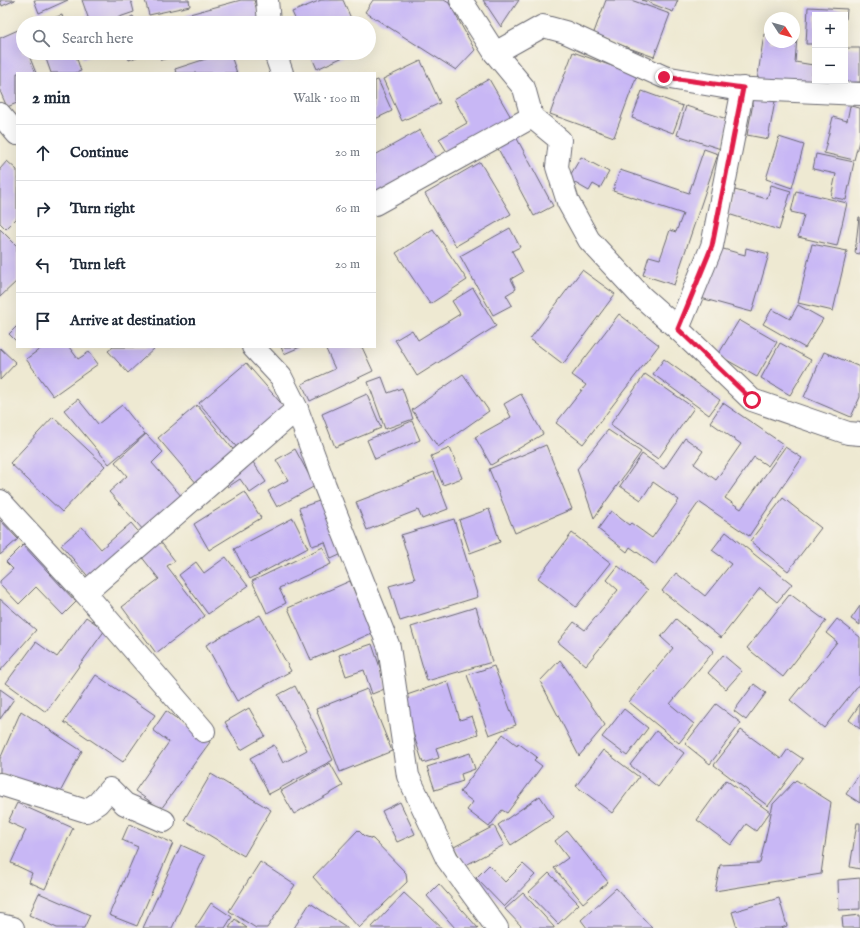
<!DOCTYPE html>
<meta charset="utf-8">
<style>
body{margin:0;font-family:"IM FELL English",serif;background:#f2f2f3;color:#1f2937}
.controls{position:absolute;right:12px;top:12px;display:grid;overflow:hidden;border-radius:0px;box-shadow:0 4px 16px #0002}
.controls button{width:36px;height:36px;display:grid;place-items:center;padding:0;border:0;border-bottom:1px solid #e0e1e3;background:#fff;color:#1f2937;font:20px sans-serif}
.compass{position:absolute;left:764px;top:12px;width:36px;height:36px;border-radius:50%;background:#fff;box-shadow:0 4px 16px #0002;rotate:126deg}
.stop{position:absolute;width:12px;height:12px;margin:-9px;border:3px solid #e11d48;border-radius:50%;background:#fff}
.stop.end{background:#e11d48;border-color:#fff;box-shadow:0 1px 4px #0008}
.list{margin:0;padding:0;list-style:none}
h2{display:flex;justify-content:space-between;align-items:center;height:52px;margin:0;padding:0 16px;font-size:17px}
h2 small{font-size:13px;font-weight:400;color:#747a83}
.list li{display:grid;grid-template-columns:26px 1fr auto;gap:12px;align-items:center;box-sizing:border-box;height:56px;padding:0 16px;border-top:1px solid #e0e1e3}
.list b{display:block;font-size:15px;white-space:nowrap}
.list em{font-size:13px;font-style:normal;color:#747a83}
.icon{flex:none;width:22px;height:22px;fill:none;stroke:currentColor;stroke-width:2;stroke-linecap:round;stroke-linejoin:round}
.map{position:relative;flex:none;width:860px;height:928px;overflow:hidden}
.search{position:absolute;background:#fff;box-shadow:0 4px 16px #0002;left:16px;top:16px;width:360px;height:44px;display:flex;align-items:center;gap:10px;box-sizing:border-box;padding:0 14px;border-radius:22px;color:#747a83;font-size:15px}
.panel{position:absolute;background:#fff;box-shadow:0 4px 16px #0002;left:16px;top:72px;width:360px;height:276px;border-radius:0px}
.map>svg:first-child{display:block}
.building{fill:#c8b7f5}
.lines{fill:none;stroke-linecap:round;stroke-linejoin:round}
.minor-casing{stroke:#696870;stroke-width:24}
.minor{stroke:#fff;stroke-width:22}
.route{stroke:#e11d48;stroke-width:5}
</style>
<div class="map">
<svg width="860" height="928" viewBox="0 0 860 928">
<rect width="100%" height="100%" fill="#f7f3e8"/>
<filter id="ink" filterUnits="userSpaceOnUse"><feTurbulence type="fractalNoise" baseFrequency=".025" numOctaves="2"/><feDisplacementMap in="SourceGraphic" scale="8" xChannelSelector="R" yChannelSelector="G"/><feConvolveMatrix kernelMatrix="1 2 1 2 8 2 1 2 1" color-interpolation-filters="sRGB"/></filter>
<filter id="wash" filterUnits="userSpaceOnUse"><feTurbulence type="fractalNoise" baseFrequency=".012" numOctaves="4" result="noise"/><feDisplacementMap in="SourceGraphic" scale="16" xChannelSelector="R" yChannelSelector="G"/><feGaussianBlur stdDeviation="0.9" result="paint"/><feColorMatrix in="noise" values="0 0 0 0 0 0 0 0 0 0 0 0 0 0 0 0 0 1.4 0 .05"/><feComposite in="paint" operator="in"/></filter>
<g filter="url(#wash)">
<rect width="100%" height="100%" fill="#eee9d2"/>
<g id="blocks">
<!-- building -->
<g class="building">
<path d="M0,0H15L2,6Z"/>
<path d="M34,0H68L39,13Z"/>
<path d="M82,0H131L134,12L102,23H90Z"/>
<path d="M145,0H189L190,6L149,15Z"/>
<path d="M241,0H254L261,23H189L186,15Z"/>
<path d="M321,0H343L353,23H297L292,12Z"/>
<path d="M373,0H444L449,3L475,50L456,70L365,12Z"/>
<path d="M483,0H519L501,27Z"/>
<path d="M606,0H631L670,14L654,57L593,35Z"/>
<path d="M642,0H678L673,12Z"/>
<path d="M808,7L847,9L846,19H845V15H815V44H806Z"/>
<path d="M62,15L64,23H40Z"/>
<path d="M133,16L136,23H115Z"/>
<path d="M175,17L177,23H156Z"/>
<path d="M18,30L23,42V53H28L36,73H17V103L7,107L0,91V38Z"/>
<path d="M764,34L770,35V42H794V37L797,38L795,62L813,65L811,86L757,81Z"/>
<path d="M845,48H860V82L818,84V81H845Z"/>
<path d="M573,52L637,75L614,137L550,114Z"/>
<path d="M44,53H75L81,71L75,73H51Z"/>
<path d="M81,53H98L83,59Z"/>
<path d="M127,53H147L129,60Z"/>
<path d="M159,53H186L161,60Z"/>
<path d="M224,53H230L237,73H176L175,69Z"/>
<path d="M310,53H352L317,69Z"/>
<path d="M421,61L440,103L402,121L383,79Z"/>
<path d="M489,79L512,119L449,155L439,139L467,123L454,99Z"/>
<path d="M378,80L392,111L375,119V81Z"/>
<path d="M642,91L683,106L673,133L632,118Z"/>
<path d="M754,98L775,101L768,139L747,135Z"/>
<path d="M686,106L730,120L721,149L677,135Z"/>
<path d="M850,106L860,108V137L854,160L824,153L833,117L847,121Z"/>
<path d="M420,130L437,161L375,195V155Z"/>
<path d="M514,133L553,206L534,216L495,143Z"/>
<path d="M779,137L804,145L792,188L766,179Z"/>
<path d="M704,149L718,154L674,285L643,275L649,256L660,259L670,230L676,232L683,214L613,191L620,170L689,193Z"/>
<path d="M816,154L854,162L846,200L831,197L836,174L813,169Z"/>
<path d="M581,157L609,172L600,188L593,184L589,191L568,179Z"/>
<path d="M7,161L17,170V218L6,229L0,223V169Z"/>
<path d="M480,162L511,214L456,246L425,194Z"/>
<path d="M771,185L791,191L779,230L728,214L735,190L767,199Z"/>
<path d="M796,191L847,203L837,246L798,237L804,215L791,212Z"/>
<path d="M859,217H860V254L855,253Z"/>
<path d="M510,228L520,247L512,251L523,272L511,279L516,289L506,295L512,305L493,315L460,256Z"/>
<path d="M0,229L17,246V281L0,297Z"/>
<path d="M433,229L467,280L430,304L396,253Z"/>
<path d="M812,244L847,251L833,311L798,303Z"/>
<path d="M716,247L745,255L746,248L769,254L752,312L697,297Z"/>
<path d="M582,270L615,294L563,364L530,339Z"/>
<path d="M473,288L496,326L417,376L395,340L412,330L418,340L460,314L452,301Z"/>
<path d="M798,305L823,319L805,348L763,324L772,309L790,319Z"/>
<path d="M619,314L659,345L583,444L556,423L586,385L572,375Z"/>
<path d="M739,320L777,342L757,377L718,355Z"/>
<path d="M17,326V342L9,334Z"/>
<path d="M780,343L811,360L790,395L761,378Z"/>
<path d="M43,347H69L78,359L89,352L98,364L53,396L26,359Z"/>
<path d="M113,347H156L128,373L108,351Z"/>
<path d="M281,347H300L284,354Z"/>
<path d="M325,347H362L373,371L310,401L302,384L335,369Z"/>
<path d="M0,348L16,363L0,380Z"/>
<path d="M824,352L860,367V397L851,417L804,397Z"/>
<path d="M664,359L720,400L709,415L653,374Z"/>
<path d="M246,363L286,409L239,450L199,403Z"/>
<path d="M463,374L489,411L438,447L412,410Z"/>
<path d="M645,374L694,408L658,459L610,425Z"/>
<path d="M382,377L388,393L402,388L413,419L385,429L368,382Z"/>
<path d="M367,394L381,428L335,447L322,414Z"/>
<path d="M521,394L543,434L491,465L475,437L511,417L504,404Z"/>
<path d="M78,399L98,424L122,405L145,434L109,464L64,410Z"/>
<path d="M723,403L783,444L768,466L754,457L725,498L741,509L785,447L802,458L749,536L699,502L655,565L630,547L627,552L598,529L611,511L629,525L631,523L652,538L679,500L653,482L641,500L620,486L642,454L664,469L685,438L703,451L694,464L716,480L741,444L710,422Z"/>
<path d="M197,405L236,453L198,485L158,438Z"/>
<path d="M53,417L105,466L62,512L10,463Z"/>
<path d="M412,421L420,440L375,459L367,440Z"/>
<path d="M608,430L641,452L594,518L577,469Z"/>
<path d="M146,434L163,452L152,463L183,498L145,532L109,492L127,476L115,462Z"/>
<path d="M546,445L572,509L515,533L489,469Z"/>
<path d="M450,448L462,478L443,485L431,456Z"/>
<path d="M295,449L315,486L277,507L268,491L288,480L276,460Z"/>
<path d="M251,459L266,482L250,493L240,479L228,487L222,478Z"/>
<path d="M434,472L448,509L422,519L418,510L367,530L356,502Z"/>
<path d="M245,492L261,518L209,550L194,524Z"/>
<path d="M783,498L821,528L788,571L750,541Z"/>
<path d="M322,500L342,554L331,559L325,542L312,546L299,508Z"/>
<path d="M489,509L500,542L470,553L459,520Z"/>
<path d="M293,518L308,548L250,579L234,549Z"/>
<path d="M454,519L478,597L400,621L389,586L415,579L401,535Z"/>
<path d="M0,520L18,539L0,555Z"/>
<path d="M131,523L143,537L92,581L61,545L82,527L101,549Z"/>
<path d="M726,532L792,584L777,602L760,588L721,638L662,591L676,573L705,596L731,564L712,550Z"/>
<path d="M572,533L611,563L576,607L538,578Z"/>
<path d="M160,541L175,561L167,566L205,616L156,653L122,607L159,579L141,556Z"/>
<path d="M23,545L76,602L63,615L36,587L19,604L0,584V581L13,569L6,562Z"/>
<path d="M323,547L331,564L279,588L286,603L267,613L252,581Z"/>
<path d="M226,557L248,586L208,614L179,575L196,562L204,573Z"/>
<path d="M618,566L648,590L586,665L558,642L574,622L585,630L618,590L607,580Z"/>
<path d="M350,581L372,633L311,660L288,608Z"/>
<path d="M790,594L826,621L783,677L747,648Z"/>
<path d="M0,599L36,630L0,671Z"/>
<path d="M860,606V625L851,619Z"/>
<path d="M476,607L492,662L427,681L411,627Z"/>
<path d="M260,615L291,671L237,701L206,645Z"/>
<path d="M86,617L105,630L46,712L6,683L36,642L57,657Z"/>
<path d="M676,619L714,651L670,704L694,724L679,743L629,702L673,648L661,637Z"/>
<path d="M837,619L860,637V683L824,728L790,700L837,642L826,633Z"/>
<path d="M372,644L387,688L372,694L364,670L346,676L339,655Z"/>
<path d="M723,655L742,671L726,689L708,673Z"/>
<path d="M560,660L605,725L579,756L540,681Z"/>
<path d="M494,666L516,725L489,735L467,675Z"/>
<path d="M96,675L155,715L123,762L64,722Z"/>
<path d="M448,681L460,720L472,716L478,734L436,748L439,758L423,763L401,697Z"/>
<path d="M754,684L766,693L746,720L734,711Z"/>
<path d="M295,686L333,760L269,794L250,758L274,745L283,763L307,750L278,695Z"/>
<path d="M0,689L14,699L0,719Z"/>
<path d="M367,689L392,751L340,772L316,709Z"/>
<path d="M716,704L741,723L710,764L685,744Z"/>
<path d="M860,704V729L849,720Z"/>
<path d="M249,708L265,736L241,750L225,722Z"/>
<path d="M624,709L648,728L627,756L602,737Z"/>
<path d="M21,711L82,751L58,796L0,773V759Z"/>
<path d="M166,711L210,742L161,809L135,791L169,742L153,730Z"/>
<path d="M741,730L781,759L788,749L803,759L768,806L714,765Z"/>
<path d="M656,731L684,753L658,787L630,765Z"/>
<path d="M503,734L517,745L518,743L537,757L534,760L542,766L507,813L502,810L489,827L467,810L473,802L460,792Z"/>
<path d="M603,750L639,777L612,813L576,786Z"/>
<path d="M470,753L475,769L461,774L463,781L435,790L427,767Z"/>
<path d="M330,763L343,786L294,814L281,791Z"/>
<path d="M860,773V803L846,794Z"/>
<path d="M211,774L271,810L244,856L184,820Z"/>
<path d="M726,780L770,812L756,831L746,824L731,845L697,820Z"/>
<path d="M796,780L831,802L821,874L715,891L720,865L760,863L773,804Z"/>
<path d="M540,796L554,817L511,845L498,825Z"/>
<path d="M400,802L415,834L397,842L382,811Z"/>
<path d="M17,803L73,828L45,889L29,882L32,873L11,863L26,830L8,822Z"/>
<path d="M857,823H860V869L850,867Z"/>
<path d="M129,824L173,843L137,926L109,915L138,847L122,840Z"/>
<path d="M494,826L504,845L464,866L454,847Z"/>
<path d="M358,830L364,836L373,839L406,873L407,882L359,928L313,877Z"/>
<path d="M567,831L608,882L583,903L554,868L568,858L555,841Z"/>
<path d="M181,845L205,856L172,928H143Z"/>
<path d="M260,862L295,885L267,928H256L229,911Z"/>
<path d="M523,864L535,875L504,907L476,878L489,865L505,882Z"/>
<path d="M549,873L579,904L558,924L528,893Z"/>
<path d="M860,878V909L839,910L838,880Z"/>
<path d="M439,884L478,928H455L427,896Z"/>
<path d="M616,888L652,928H587L581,920Z"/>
<path d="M39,893L90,915L84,928H57L29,915Z"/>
<path d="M404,893L442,928H371Z"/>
<path d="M523,893L554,927V928H523L505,909Z"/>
<path d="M779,898L787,926L781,928H737L732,912Z"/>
<path d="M211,903L232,917L225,928H195Z"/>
<path d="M310,903L348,928H294Z"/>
<path d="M860,915V928H843L842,917Z"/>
<path d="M235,919L247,928H229Z"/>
</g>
</g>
</g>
<g filter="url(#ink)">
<use href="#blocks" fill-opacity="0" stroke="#696870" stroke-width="1"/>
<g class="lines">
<!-- minor casing -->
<g class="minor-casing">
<g id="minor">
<path d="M267,0L269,23"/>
<path d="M461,0L495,53L524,88L532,117L560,140L557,167L568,202L589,240L642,297L678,329L752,400L848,433L860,434"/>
<path d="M275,53L282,73"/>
<path d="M495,53L543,26L565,32L664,77L729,88L860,94"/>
<path d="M0,114L17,134"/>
<path d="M375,204L532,117"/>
<path d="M678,329L712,246L743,88"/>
<path d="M253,347L281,377L297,409L325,486L389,647L408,776L447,859L497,928"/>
<path d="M0,501L85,593L204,731"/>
<path d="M85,593L297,409"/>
<path d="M0,784L86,811L98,803L110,789L125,804L164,821"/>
<path d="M0,925L13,928"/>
</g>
</g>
<!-- minor -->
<use href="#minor" class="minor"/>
</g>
</g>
<g class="lines" filter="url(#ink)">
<!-- route -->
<path class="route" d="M664,77L743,88L712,246L678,329L752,400"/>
</g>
</svg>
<div class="controls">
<button>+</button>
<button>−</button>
</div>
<svg class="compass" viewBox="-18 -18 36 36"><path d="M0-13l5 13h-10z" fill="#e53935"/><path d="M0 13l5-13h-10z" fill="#747a83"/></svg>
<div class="stop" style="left:752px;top:400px"></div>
<div class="stop end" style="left:664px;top:77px"></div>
<div class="search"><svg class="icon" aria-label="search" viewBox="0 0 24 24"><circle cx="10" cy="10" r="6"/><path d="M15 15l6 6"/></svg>Search here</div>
<section class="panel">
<h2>2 min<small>Walk · 100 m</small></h2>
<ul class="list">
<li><svg class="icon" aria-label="ahead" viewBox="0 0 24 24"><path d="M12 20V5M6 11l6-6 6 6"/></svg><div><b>Continue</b></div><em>20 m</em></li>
<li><svg class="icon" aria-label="right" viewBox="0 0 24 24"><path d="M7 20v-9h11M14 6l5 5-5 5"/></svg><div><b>Turn right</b></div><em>60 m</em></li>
<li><svg class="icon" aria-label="left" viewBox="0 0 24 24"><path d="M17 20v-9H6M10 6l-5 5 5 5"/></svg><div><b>Turn left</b></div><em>20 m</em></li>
<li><svg class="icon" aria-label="arrive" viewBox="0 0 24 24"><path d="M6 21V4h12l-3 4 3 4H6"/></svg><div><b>Arrive at destination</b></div></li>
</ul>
</section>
</div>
